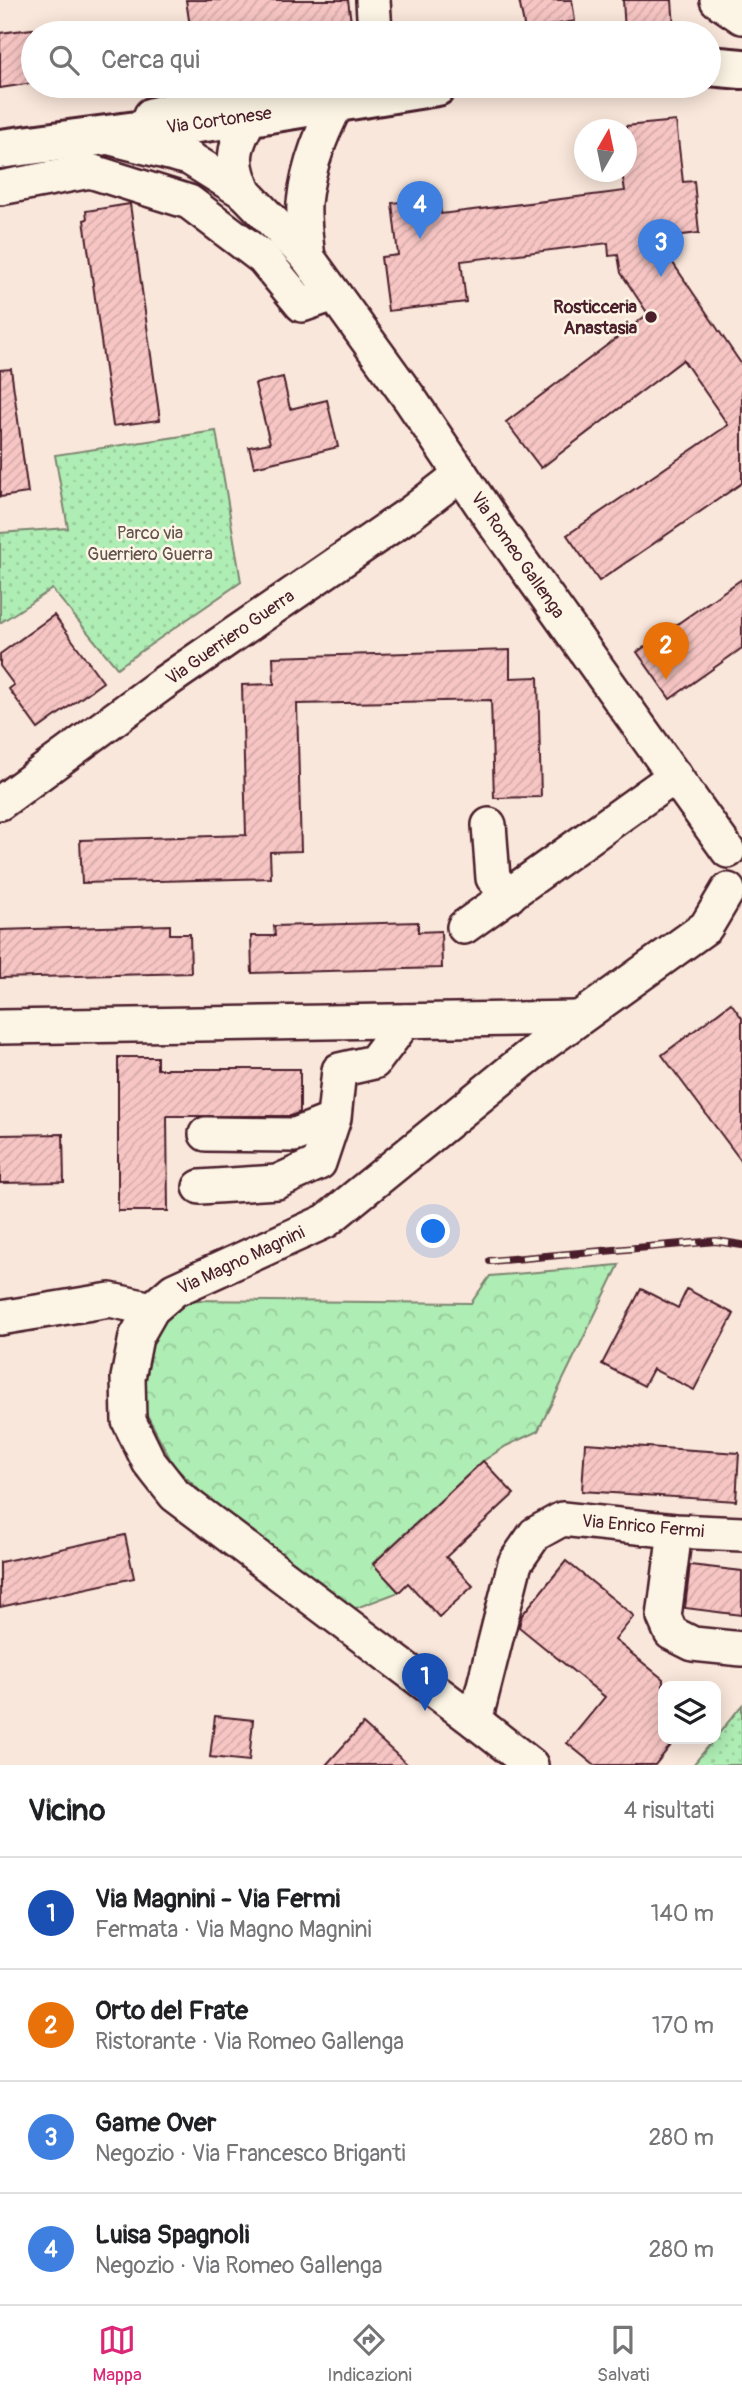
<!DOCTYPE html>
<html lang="it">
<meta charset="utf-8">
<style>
body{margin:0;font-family:Pangolin,sans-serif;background:#f6f6f6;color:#202124}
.controls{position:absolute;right:21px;bottom:21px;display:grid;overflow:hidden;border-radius:14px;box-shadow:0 4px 18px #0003}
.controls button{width:63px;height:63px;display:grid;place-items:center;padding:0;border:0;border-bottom:2px solid #e0e0e0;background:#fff;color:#202124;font:35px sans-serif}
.compass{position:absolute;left:574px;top:119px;width:63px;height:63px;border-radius:50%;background:#fff;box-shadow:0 4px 18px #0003;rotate:9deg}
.you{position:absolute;left:434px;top:1232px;width:24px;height:24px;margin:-18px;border:5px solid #fff;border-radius:50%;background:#1a73e8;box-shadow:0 0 0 10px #1a73e833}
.badge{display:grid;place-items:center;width:46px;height:46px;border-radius:50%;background:#db2777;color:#fff;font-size:23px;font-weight:700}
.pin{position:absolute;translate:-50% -58px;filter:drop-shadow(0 2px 4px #0008)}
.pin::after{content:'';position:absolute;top:37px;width:24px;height:21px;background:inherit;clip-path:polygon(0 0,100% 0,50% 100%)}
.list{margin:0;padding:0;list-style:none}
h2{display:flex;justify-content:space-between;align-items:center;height:91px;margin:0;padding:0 28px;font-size:30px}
h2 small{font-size:23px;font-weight:400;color:#757577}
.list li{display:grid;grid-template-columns:46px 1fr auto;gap:21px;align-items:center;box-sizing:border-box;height:112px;padding:0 28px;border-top:2px solid #e0e0e0}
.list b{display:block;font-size:26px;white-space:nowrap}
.list p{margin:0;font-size:23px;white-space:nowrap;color:#757577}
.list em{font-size:23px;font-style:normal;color:#757577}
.icon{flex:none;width:38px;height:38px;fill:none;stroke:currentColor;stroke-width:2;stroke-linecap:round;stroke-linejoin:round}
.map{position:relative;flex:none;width:742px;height:1765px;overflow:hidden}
.search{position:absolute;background:#fff;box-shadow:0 4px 18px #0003;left:21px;right:21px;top:21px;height:77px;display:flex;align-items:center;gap:18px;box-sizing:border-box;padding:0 24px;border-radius:38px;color:#757577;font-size:26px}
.sheet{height:539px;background:#fff}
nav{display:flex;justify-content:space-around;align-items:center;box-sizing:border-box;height:98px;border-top:2px solid #e0e0e0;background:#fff;font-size:19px;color:#757577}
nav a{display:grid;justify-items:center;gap:4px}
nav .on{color:#db2777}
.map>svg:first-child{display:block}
.forest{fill:url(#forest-crowns);stroke:#7c8670;stroke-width:2}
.park{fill:url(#park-dots);stroke:#7c8670;stroke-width:2}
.building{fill:url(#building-hatch);stroke:#4a1f2b;stroke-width:2}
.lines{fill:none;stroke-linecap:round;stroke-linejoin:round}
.minor-casing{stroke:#4a1f2b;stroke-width:38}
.major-casing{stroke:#4a1f2b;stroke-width:44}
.minor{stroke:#fcf5e5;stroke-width:33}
.major{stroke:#fcf5e5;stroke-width:38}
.rail-casing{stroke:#4a1f2b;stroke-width:8}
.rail{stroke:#fcf5e5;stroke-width:5;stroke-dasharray:16;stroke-linecap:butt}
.poi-dot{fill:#4a1f2b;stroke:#fcf5e5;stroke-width:2.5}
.labels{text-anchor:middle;stroke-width:5;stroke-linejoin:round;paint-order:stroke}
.street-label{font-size:18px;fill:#4a1f2b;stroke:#fcf5e5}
.poi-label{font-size:18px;font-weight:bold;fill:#4a1f2b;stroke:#fcf5e5;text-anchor:end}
.park-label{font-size:18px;fill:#63524d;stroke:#fcf5e5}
</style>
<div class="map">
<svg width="742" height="1765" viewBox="0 0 742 1765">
<defs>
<pattern id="forest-crowns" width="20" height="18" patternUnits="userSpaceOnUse" patternTransform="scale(1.75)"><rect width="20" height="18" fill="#aeedb4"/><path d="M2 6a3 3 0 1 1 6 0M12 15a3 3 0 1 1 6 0" fill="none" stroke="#97cb9b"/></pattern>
<pattern id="park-dots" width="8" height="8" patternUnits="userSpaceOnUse" patternTransform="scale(1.75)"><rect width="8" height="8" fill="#aeedb4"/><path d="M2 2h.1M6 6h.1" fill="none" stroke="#97cb9b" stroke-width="1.8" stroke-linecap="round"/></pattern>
<pattern id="building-hatch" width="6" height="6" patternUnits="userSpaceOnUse" patternTransform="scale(1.75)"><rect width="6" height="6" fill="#f7c6c4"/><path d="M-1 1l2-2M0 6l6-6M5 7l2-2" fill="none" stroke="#d5aaa9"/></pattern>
</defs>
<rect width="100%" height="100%" fill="#fae7db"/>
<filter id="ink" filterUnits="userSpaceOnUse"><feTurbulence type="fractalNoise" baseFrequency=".0143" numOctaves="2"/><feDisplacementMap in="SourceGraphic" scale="14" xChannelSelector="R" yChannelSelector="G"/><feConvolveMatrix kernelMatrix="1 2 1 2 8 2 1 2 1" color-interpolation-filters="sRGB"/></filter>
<g filter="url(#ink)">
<!-- forest -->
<path class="forest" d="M619,1265L538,1431L506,1446L483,1461L373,1563L399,1592L351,1610L241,1531L174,1466L146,1413L144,1363L162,1320L184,1300L471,1303L490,1276Z"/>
<!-- park -->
<g class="park">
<path d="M216,431L241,582L117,668L52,589L0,623V533L68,528L55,455Z"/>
<path d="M742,1705V1765H693Z"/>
</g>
<!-- building -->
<g class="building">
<path d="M186,0H348L352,29L323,33H191Z"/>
<path d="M519,0H572L575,21L525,30Z"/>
<path d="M623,0H672L674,27L625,31Z"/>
<path d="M33,29V83L0,88V33Z"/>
<path d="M676,121L683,182L694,181L699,233L656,238L742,365V483L599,581L567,535L728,425L683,360L541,468L506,422L648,314L621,273L618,255L609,256L608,243L461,261L466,302L388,311L381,257L398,255L392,203L439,197L441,214L625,191L622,172H626V126Z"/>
<path d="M130,204L160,420L113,426L84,220L87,219L86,211Z"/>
<path d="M11,369L28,493L0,497V370Z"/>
<path d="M283,377L290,409L327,400L338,447L254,467L249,447L270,443L255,384Z"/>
<path d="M742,579V648L670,699L637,652Z"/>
<path d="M54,615L103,682L38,729L9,689L14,685L0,666V654Z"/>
<path d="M510,650V678L538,677L541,797L494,798L491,700L297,704L301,851L270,852L271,878L82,883L80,840L246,835L242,685L274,684L273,657Z"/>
<path d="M418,922V932L441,931L442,968L252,973L251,936H275L274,926Z"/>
<path d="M170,925V934H190L191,973L0,978V930Z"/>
<path d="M731,1003L742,1018V1162L662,1055Z"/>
<path d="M118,1057H157V1069H300V1112L291,1116H167L168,1211H118Z"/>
<path d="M63,1134L64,1182L0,1183V1135Z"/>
<path d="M641,1289L678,1308L687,1289L734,1314L694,1390L653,1369L644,1386L602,1364Z"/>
<path d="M585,1443L739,1453L736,1501L582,1491Z"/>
<path d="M483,1461L514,1494L446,1557L473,1586L439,1617L408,1583L399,1592L373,1564Z"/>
<path d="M125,1535L134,1578L0,1607V1562Z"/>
<path d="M566,1561L634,1616L615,1640L663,1679V1739H676L655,1765H594L567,1743L605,1697L519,1627L522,1615Z"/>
<path d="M690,1565L742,1571V1615L685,1608Z"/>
<path d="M215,1716L253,1720L249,1761L210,1757Z"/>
<path d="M363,1724L408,1765H326Z"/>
</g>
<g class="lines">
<!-- minor casing -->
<g class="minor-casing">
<g id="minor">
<path d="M373,0L375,33"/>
<path d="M717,0L742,17"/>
<path d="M151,115L210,100L299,86"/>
<path d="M107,137L189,158L245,193L308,258L410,399L494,523L728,851"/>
<path d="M0,188L90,171L189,202L263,258L302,305L334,294"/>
<path d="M245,193C230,160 233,148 251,116"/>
<path d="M308,258C306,240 303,221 304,203C308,162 326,121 347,86"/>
<path d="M0,803L162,684L412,512L461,474"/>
<path d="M489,825L493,878L509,896"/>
<path d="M464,927L675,776"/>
<path d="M0,1027L578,1018"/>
<path d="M206,1134L295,1135L333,1120"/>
<path d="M200,1187L277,1182L319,1163L334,1118L339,1070L374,1062L405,1021"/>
<path d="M0,1318L110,1300L152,1309"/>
<path d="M675,1531L664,1617L671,1633L693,1644L742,1649"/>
<path d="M475,1721L515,1563L535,1534L562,1519L675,1531L742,1534"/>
<path d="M531,1765L475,1721L175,1495L149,1462L129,1421L128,1378L136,1337L152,1309L174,1290L326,1221L545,1043L706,927L728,890"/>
</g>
</g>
<!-- major casing -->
<g class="major-casing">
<g id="major">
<path d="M709,66L742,69"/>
<path d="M0,149L251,116L437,86"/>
</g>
</g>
<!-- minor -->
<use href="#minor" class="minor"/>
<!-- major -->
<use href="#major" class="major"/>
<!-- rail casing -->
<g class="rail-casing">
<path id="rail" d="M490,1261L716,1241L742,1245"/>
</g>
<!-- rail -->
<use href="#rail" class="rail"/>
</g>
</g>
<!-- markers -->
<circle class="poi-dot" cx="651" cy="317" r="7"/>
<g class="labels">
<!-- street labels -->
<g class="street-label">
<text transform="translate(219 120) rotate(-8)" y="6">Via Cortonese</text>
<text transform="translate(518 555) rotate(55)" y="6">Via Romeo Gallenga</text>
<text transform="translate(230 637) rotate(-35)" y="6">Via Guerriero Guerra</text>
<text transform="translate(241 1260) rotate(-25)" y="6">Via Magno Magnini</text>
<text transform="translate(643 1526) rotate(5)" y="6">Via Enrico Fermi</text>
</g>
<!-- poi labels -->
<g class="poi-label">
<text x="637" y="313">Rosticceria<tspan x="637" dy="21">Anastasia</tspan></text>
</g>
<!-- park labels -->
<g class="park-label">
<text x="150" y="539">Parco via<tspan x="150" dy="21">Guerriero Guerra</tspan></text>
</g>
</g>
</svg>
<div class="controls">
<button><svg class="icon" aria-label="layers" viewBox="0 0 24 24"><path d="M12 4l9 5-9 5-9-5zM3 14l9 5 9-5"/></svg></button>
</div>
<svg class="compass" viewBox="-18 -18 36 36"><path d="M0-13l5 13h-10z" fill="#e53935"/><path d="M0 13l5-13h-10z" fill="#757577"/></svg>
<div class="you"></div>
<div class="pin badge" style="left:425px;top:1711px;background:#1a4fb4">1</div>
<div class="pin badge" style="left:666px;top:680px;background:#e8710a">2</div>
<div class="pin badge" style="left:661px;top:277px;background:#3f7fe0">3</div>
<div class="pin badge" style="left:420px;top:239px;background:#3f7fe0">4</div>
<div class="search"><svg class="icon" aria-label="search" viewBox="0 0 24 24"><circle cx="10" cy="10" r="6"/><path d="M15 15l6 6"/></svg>Cerca qui</div>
</div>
<section class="sheet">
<h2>Vicino<small>4 risultati</small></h2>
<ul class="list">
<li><span class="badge" style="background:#1a4fb4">1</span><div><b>Via Magnini - Via Fermi</b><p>Fermata · Via Magno Magnini</p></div><em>140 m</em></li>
<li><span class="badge" style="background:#e8710a">2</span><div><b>Orto del Frate</b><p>Ristorante · Via Romeo Gallenga</p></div><em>170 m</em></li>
<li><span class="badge" style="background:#3f7fe0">3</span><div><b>Game Over</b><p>Negozio · Via Francesco Briganti</p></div><em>280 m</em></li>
<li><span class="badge" style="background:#3f7fe0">4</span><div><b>Luisa Spagnoli</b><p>Negozio · Via Romeo Gallenga</p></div><em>280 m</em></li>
</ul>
</section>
<nav>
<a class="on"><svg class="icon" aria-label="map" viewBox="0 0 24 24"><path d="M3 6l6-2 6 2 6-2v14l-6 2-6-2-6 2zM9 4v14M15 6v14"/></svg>Mappa</a>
<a><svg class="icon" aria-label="directions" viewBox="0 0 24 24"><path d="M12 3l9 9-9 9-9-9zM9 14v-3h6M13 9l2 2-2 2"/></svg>Indicazioni</a>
<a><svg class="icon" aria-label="saved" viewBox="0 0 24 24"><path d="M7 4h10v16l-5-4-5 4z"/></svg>Salvati</a>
</nav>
